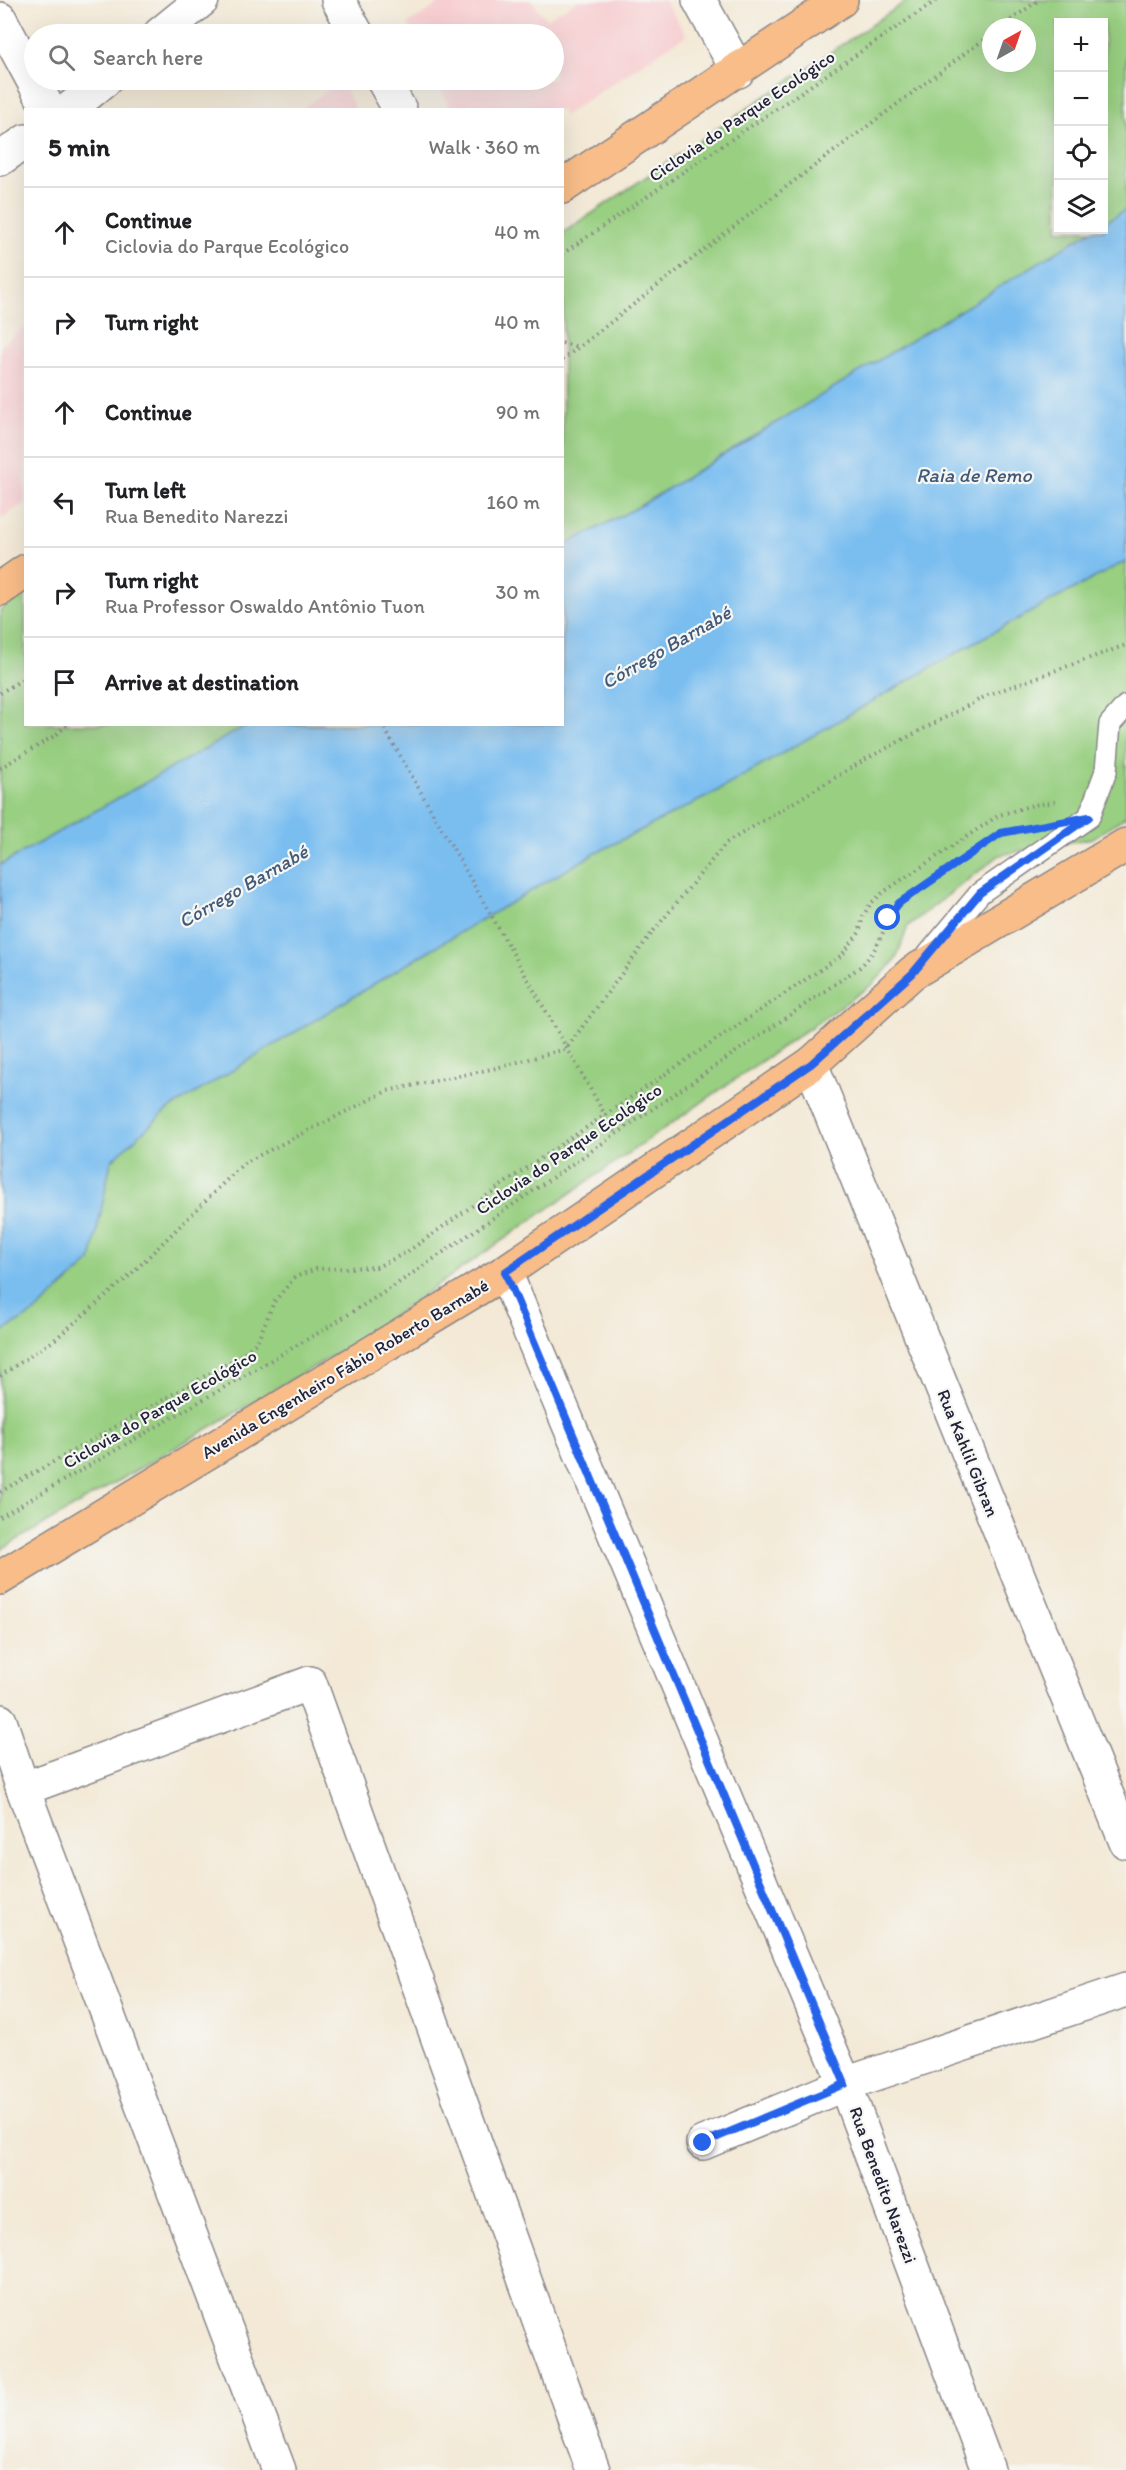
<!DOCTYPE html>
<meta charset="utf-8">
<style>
body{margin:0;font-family:Itim,sans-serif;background:#f2f2f2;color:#202124}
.controls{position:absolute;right:18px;top:18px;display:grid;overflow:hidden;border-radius:0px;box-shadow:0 6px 24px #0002}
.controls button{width:54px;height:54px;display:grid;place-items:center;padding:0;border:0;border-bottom:2px solid #e0e0e0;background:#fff;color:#202124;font:30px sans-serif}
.compass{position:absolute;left:982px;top:18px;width:54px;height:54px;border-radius:50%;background:#fff;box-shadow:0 6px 24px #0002;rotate:40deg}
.stop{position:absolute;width:18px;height:18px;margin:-14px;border:4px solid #2563eb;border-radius:50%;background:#fff}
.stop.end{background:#2563eb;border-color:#fff;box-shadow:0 2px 6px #0008}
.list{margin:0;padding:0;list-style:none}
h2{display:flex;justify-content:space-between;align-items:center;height:78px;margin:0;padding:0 24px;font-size:26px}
h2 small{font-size:20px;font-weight:400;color:#757577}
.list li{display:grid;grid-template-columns:39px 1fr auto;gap:18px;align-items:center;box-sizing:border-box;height:90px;padding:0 24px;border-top:2px solid #e0e0e0}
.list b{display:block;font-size:22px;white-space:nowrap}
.list p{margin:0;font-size:20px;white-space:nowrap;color:#757577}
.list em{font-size:20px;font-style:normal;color:#757577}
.icon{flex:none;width:33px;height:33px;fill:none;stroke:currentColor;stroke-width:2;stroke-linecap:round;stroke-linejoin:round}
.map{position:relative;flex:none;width:1126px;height:2470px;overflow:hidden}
.search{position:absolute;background:#fff;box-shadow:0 6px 24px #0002;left:24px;top:24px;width:540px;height:66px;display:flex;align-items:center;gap:15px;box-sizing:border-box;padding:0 21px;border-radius:33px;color:#757577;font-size:22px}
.panel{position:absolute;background:#fff;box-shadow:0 6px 24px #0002;left:24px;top:108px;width:540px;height:618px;border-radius:0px}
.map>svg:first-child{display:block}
.built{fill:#f7cfd2}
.green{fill:#98cf81;stroke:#5d785e;stroke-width:1.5;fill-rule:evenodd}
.water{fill:#7abef0;stroke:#4e7096;stroke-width:1.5}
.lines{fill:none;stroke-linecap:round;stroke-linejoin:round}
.service-casing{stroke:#8a8688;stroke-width:24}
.minor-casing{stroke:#8a8688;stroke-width:36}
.primary-casing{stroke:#8a8688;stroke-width:36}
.path{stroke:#8a8688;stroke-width:4;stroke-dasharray:1.5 4.5;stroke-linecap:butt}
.service{stroke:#fff;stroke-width:21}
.minor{stroke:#fff;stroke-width:33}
.primary{stroke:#f8bd89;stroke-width:33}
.route{stroke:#2563eb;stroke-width:8}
.labels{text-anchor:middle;stroke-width:4.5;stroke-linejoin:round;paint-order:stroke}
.street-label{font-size:18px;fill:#22223b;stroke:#f6f6f2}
.water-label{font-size:20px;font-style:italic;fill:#41597a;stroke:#f6f6f2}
</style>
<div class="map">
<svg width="1126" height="2470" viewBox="0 0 1126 2470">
<rect width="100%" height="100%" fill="#f6f6f2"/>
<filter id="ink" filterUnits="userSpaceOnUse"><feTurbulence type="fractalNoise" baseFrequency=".0167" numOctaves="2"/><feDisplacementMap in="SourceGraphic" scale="12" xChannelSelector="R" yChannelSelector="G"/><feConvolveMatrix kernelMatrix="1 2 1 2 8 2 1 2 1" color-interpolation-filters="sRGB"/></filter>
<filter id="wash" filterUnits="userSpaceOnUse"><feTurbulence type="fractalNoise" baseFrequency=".008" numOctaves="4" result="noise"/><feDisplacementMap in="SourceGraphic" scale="24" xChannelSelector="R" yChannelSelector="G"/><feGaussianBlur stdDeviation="1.35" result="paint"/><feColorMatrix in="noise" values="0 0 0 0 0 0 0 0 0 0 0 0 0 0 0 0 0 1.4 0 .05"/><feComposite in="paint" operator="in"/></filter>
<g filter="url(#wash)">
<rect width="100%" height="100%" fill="#f3e9d6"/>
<!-- built -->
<g class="built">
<path d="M445,0H531L546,19L579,0H665L686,35L563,116L562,110L451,109L436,80H554V34H413L408,24Z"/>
<path d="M341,80L355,109H302Z"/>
<path d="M25,327V503L0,519V347Z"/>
</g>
<!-- green -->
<path class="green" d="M908,0H1126V816L1093,838L1000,855L908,926L896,959L873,984L351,1345L0,1550V610L25,593L26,724H562L563,233ZM1058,22H1104V230H1058ZM991,27H1027V63H991Z"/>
<!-- water -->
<path class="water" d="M1126,209V561L977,641L712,794L592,855L420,956L166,1111L111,1161L91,1261L35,1312L0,1333V865L247,725L562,724L563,546L638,507L1092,230H1104V223Z"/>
</g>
<g filter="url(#ink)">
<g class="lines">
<!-- service casing -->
<g class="service-casing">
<path id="service" d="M928,955L980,893L1089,817L1106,771L1110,724L1126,706"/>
</g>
<!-- minor casing -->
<g class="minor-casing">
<g id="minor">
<path d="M338,0L357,34"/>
<path d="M699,0L738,71"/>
<path d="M0,19L49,110"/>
<path d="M160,34L202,0"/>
<path d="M383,80L400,110"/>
<path d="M68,110L105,80"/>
<path d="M0,159L26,141"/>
<path d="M811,1064L1126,1842"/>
<path d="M505,1272L845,2084L988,2470"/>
<path d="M0,1721L23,1789L279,2470"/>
<path d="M23,1789L310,1683L593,2470"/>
<path d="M703,2143L845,2084L1126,1990"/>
</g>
</g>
<!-- primary casing -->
<g class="primary-casing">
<g id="primary">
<path d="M562,187L841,0"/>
<path d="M0,589L26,571"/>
<path d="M0,1578L505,1272L811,1064L912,973L1126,845"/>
</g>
</g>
<!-- path -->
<g class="path">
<path d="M1001,27L1039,0"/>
<path d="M562,254L937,0"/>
<path d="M562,343L579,347"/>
<path d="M562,360L758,208L991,34"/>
<path d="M0,693L26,677"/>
<path d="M382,724L616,1134"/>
<path d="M0,768L56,735L68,724"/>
<path d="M0,1376L53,1341L127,1278L244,1163L387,1091L496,1068L566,1049L651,934L726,843L866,759L988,695L1126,645"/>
<path d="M0,1492L237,1358L257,1342L274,1302L295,1277L316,1269L377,1267L407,1252L519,1173L842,955L859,933L863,916L871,903L885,891L999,815L1033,805L1056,802"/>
<path d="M0,1517L320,1332L391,1288L860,967C883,945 881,927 899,903L1001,833L1015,831"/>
</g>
<!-- service -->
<use href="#service" class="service"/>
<!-- minor -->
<use href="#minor" class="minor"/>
<!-- primary -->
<use href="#primary" class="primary"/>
</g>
</g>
<g class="lines" filter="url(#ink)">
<!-- route -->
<path class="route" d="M703,2143L845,2084L505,1272L811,1064L912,974L980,893L1089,817L1001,833L899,903L888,918"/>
</g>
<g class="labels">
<!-- street labels -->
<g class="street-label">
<text transform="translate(742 116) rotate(-34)" y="6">Ciclovia do Parque Ecológico</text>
<text transform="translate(569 1149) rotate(-34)" y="6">Ciclovia do Parque Ecológico</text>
<text transform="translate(345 1369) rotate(-31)" y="6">Avenida Engenheiro Fábio Roberto Barnabé</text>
<text transform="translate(160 1409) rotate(-30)" y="6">Ciclovia do Parque Ecológico</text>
<text transform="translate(968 1453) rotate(68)" y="6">Rua Kahlil Gibran</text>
<text transform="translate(883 2185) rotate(70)" y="6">Rua Benedito Narezzi</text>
</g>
<!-- water labels -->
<g class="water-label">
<text x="974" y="482">Raia de Remo</text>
<text transform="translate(666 647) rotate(-30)" y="7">Córrego Barnabé</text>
<text transform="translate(243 886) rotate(-30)" y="7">Córrego Barnabé</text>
</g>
</g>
</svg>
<div class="controls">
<button>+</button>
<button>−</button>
<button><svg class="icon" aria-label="locate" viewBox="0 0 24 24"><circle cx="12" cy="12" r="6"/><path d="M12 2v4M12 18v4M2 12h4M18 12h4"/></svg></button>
<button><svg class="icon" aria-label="layers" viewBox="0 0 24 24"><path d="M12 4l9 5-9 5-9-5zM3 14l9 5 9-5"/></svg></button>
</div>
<svg class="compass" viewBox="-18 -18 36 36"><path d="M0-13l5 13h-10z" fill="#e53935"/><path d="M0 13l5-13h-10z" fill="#757577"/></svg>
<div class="stop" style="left:888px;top:918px"></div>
<div class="stop end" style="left:703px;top:2143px"></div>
<div class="search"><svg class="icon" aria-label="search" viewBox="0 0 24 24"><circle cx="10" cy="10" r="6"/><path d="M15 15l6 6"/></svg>Search here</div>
<section class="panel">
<h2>5 min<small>Walk · 360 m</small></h2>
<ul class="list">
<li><svg class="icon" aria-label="ahead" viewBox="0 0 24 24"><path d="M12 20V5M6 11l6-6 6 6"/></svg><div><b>Continue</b><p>Ciclovia do Parque Ecológico</p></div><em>40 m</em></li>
<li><svg class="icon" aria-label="right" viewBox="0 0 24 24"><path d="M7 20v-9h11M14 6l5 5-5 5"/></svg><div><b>Turn right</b></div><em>40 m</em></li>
<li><svg class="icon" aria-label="ahead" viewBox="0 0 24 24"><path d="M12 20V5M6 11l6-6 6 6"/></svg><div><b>Continue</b></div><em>90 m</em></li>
<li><svg class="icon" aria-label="left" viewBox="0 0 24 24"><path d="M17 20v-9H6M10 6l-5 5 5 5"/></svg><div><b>Turn left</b><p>Rua Benedito Narezzi</p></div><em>160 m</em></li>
<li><svg class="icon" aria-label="right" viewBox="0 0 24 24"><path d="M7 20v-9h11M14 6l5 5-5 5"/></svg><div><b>Turn right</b><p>Rua Professor Oswaldo Antônio Tuon</p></div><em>30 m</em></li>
<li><svg class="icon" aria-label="arrive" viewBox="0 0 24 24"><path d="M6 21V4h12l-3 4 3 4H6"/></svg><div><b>Arrive at destination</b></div></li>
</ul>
</section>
</div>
